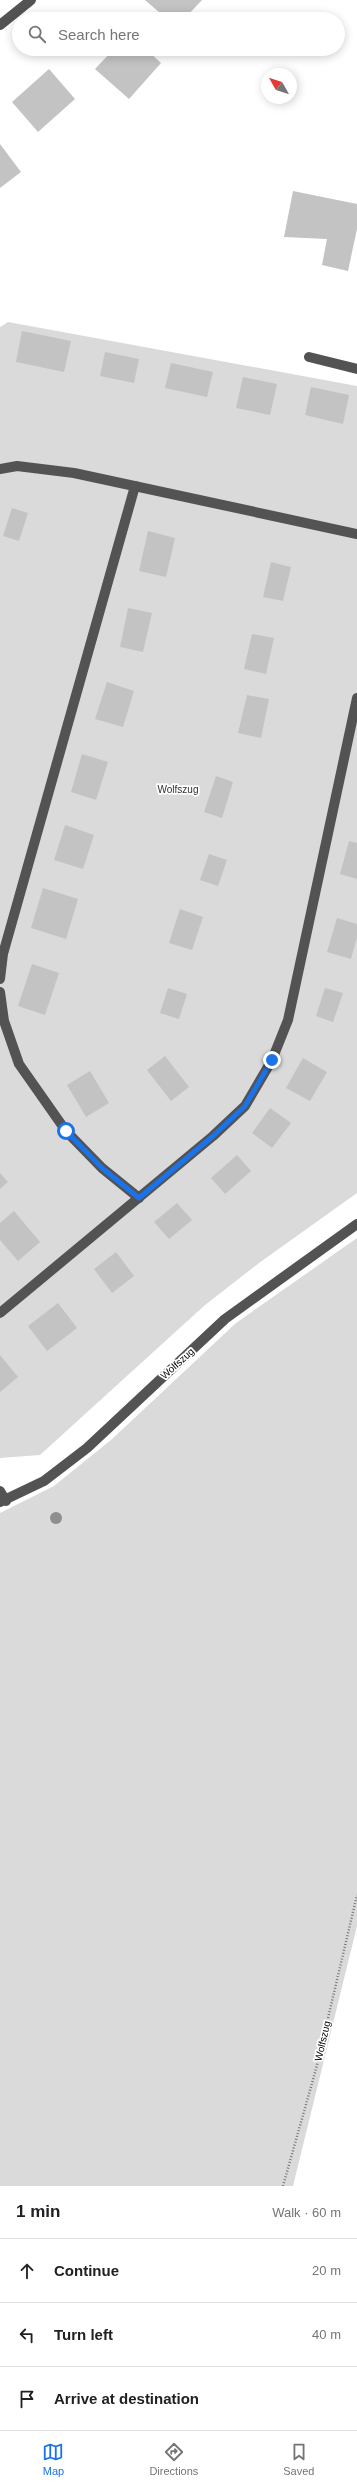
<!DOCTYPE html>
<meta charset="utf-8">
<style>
body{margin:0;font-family:Arial,sans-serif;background:#f2f2f2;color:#202124}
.compass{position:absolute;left:261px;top:68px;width:36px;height:36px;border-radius:50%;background:#fff;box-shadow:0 2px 10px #0003;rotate:309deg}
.stop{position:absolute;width:12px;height:12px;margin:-9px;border:3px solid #1a73e8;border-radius:50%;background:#fff}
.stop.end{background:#1a73e8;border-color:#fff;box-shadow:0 1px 4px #0008}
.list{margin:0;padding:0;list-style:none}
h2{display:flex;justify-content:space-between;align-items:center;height:52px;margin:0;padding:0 16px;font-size:17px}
h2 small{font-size:13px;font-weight:400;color:#757577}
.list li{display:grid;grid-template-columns:26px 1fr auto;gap:12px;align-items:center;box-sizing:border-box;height:64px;padding:0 16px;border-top:1px solid #e0e0e0}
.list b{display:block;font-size:15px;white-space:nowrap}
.list em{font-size:13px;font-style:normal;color:#757577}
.icon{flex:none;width:22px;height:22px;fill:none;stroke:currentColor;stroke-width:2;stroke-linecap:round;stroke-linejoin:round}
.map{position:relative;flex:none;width:357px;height:2186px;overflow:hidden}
.search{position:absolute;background:#fff;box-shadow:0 2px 10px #0003;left:12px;right:12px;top:12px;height:44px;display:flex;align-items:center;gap:10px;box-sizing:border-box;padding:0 14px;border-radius:22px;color:#757577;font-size:15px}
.sheet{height:244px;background:#fff}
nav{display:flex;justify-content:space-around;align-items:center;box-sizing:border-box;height:56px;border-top:1px solid #e0e0e0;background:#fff;font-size:11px;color:#757577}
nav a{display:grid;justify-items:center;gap:2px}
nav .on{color:#1a73e8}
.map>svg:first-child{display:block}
.green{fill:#dadada}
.building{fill:#c3c3c3}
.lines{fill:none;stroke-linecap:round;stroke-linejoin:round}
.path{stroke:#757575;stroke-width:2.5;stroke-dasharray:1 2;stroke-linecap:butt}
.minor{stroke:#535353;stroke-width:10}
.tree{fill:#8e8e8e}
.route{stroke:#1a73e8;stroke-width:5}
.labels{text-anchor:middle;stroke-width:3.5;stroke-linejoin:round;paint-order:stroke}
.park-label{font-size:10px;fill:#313131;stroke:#fff}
.street-label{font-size:10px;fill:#000;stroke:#fff}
</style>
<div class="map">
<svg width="357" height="2186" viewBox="0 0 357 2186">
<rect width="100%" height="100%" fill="#fff"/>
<!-- green -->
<g class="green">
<path d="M8,322L357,386V1193L259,1263L205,1305L40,1455L0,1458V327Z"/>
<path d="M357,1238V1926L293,2186H0V1513L54,1486L111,1440L236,1323Z"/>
</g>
<!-- building -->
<g class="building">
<path d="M145,0H202L184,19H167Z"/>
<path d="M114,49H146L161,63L129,99L95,69Z"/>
<path d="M49,69L75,99L38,132L12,102Z"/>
<path d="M0,144L21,172L0,188Z"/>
<path d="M293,191L357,204V229L348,271L322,265L327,239L284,237Z"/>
<path d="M22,331L71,341L64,372L16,362Z"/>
<path d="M105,352L139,359L134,383L100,376Z"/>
<path d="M171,363L213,372L207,397L165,388Z"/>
<path d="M243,377L277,384L270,415L236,408Z"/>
<path d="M311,387L349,395L343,424L305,415Z"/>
<path d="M12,508L28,513L19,541L3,536Z"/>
<path d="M148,531L175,538L166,577L139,571Z"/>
<path d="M271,562L291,567L283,601L263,597Z"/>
<path d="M128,608L152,613L143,652L120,647Z"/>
<path d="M252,634L274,638L266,674L244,669Z"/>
<path d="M107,682L134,691L123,727L95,719Z"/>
<path d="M247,695L269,699L261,738L238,733Z"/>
<path d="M82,754L108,762L96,800L71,792Z"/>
<path d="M216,776L233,782L222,818L204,812Z"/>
<path d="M65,825L94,835L83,869L54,860Z"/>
<path d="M349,841L357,843V879L340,874Z"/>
<path d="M209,854L227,860L218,886L200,880Z"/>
<path d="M43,888L78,899L66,939L31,928Z"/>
<path d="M180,909L203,917L192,950L169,943Z"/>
<path d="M337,918L357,924V937L351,959L327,952Z"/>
<path d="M32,964L59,973L45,1015L18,1006Z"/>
<path d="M168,988L187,994L179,1019L160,1013Z"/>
<path d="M325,988L343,993L333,1022L316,1016Z"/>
<path d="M165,1056L189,1087L171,1101L147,1070Z"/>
<path d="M303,1058L327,1072L310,1101L286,1088Z"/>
<path d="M90,1071L109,1103L86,1117L67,1085Z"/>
<path d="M270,1108L291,1123L272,1148L252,1133Z"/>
<path d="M237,1155L251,1171L225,1194L211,1178Z"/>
<path d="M0,1173L8,1182L0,1189Z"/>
<path d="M177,1203L192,1220L169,1239L154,1222Z"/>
<path d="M14,1211L40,1242L18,1261L0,1240V1223Z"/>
<path d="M116,1252L134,1276L112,1293L94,1269Z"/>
<path d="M58,1303L77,1328L47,1351L28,1326Z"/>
<path d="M0,1355L18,1377L0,1392Z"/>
</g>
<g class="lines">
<!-- path -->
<path class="path" d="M283,2186L316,2069L357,1895"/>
<!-- minor -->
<g class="minor">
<path d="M0,25L31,0"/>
<path d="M309,357L357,369"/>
<path d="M0,469L17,466L74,473L357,534"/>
<path d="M0,979L3,954L135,486"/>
<path d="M0,992L4,1021L19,1064L66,1131L102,1168L139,1198"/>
<path d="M0,1313L213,1136L245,1106L272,1060L288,1020L357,698"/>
<path d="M0,1491L6,1501"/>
<path d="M0,1502L44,1481L87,1448L225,1319L357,1224"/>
</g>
</g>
<!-- trees -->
<circle class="tree" cx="56" cy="1518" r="6"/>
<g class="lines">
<!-- route -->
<path class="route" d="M66,1131L102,1168L139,1198L213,1136L245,1106L272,1060"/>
</g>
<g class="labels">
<!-- park labels -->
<g class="park-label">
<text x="178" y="793">Wolfszug</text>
</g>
<!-- street labels -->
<g class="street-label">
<text transform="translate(177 1363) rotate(-42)" y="4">Wolfszug</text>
<text transform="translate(322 2041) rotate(-77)" y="4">Wolfszug</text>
</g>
</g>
</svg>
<svg class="compass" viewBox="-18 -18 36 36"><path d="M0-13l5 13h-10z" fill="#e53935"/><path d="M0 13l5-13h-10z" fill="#757577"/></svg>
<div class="stop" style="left:66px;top:1131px"></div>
<div class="stop end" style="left:272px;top:1060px"></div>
<div class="search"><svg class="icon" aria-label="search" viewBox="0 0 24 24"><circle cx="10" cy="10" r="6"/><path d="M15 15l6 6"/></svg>Search here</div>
</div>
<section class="sheet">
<h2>1 min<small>Walk · 60 m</small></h2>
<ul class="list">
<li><svg class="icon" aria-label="ahead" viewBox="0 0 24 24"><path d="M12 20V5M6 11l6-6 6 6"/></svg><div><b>Continue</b></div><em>20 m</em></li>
<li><svg class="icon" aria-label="left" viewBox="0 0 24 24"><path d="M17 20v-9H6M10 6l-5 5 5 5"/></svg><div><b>Turn left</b></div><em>40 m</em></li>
<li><svg class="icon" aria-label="arrive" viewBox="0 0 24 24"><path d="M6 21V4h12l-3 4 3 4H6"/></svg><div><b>Arrive at destination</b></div></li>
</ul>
</section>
<nav>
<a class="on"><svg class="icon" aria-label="map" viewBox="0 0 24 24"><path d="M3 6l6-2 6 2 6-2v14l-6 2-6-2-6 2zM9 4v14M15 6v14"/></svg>Map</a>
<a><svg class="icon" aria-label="directions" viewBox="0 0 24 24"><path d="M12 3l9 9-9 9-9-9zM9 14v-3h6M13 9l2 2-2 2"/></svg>Directions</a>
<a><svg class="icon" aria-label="saved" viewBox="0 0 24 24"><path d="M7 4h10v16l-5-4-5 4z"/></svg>Saved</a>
</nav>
